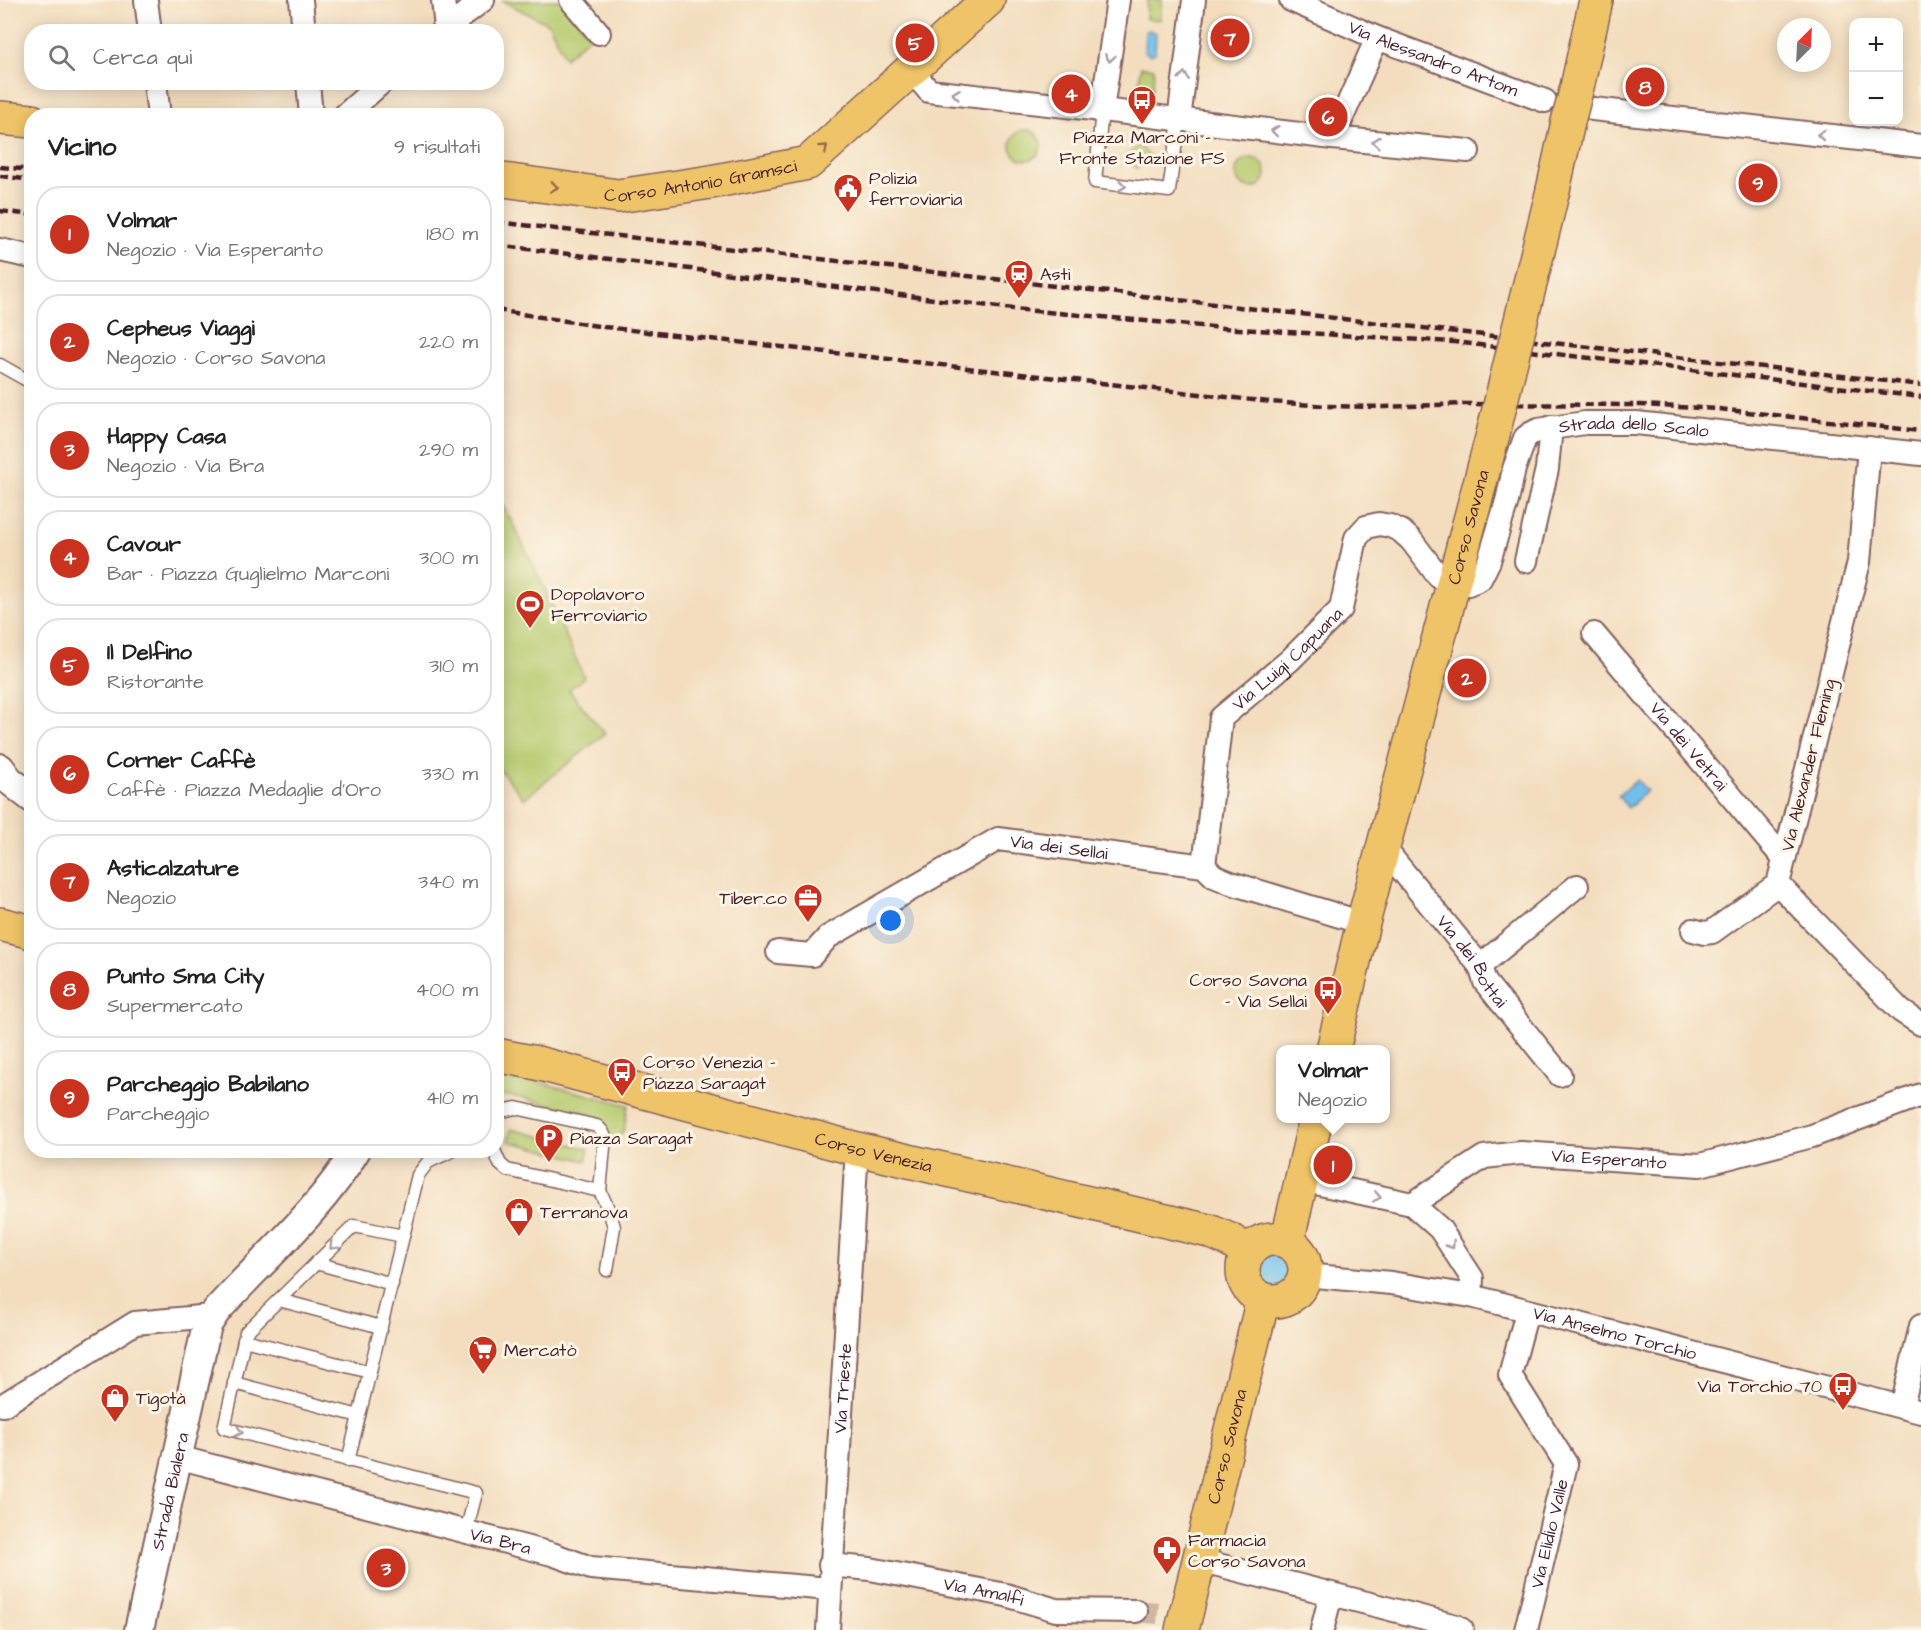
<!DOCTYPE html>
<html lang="it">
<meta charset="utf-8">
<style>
body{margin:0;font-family:"Architects Daughter",sans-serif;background:#f2f2f2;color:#222}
.controls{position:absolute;right:18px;top:18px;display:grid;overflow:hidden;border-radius:12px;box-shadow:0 3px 15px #0003}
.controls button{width:54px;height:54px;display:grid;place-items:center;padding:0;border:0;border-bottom:2px solid #e0e0e0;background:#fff;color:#222;font:30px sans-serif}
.compass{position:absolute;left:1777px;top:18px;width:54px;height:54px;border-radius:50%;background:#fff;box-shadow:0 3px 15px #0003;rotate:24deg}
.you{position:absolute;left:891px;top:921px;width:21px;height:21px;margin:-15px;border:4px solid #fff;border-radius:50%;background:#1a73e8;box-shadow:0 0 0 9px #1a73e833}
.badge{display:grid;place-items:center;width:39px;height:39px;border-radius:50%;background:#c8321e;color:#fff;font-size:20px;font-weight:700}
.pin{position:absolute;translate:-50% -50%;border:3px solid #fff;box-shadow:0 2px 6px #0006}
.popup{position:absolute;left:1276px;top:1045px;width:114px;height:78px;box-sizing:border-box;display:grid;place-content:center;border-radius:12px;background:#fff;filter:drop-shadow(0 2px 4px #0005);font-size:20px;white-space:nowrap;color:#767676}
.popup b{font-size:22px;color:#222}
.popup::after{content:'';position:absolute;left:50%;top:100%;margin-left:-12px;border:12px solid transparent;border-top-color:#fff}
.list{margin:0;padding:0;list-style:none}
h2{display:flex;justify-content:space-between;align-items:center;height:78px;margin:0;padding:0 24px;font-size:26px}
h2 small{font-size:20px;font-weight:400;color:#767676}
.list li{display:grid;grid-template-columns:39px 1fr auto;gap:18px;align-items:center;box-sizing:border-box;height:96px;margin:0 12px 12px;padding:0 12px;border:2px solid #e0e0e0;border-radius:24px}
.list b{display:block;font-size:22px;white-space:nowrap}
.list p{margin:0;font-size:20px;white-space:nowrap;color:#767676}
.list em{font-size:20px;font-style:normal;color:#767676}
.icon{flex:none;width:33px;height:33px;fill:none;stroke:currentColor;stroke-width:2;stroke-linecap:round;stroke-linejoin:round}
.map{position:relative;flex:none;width:1921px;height:1630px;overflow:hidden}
.search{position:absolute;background:#fff;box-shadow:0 3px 15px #0003;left:24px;top:24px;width:480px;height:66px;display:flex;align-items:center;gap:15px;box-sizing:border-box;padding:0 21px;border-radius:24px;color:#767676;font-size:22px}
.panel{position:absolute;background:#fff;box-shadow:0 3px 15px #0003;left:24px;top:108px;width:480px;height:1050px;border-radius:24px}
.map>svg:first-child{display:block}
.green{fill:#b7cb6f;stroke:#80754d;stroke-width:1.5}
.water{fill:#70c0eb;stroke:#5d708b;stroke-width:1.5}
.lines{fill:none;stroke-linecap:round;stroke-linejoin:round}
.minor-tunnel{stroke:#d1b7a1;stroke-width:22;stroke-dasharray:22 11;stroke-linecap:butt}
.service-casing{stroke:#85625e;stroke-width:15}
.minor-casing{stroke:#85625e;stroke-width:26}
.tertiary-casing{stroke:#85625e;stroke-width:32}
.primary-casing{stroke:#85625e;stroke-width:36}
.service{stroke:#fff;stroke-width:12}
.minor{stroke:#fff;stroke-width:22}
.tertiary{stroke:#fff;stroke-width:28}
.primary{stroke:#efc469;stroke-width:33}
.rail{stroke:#4a1f2b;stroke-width:4.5;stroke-dasharray:9 4.5;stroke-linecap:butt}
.primary-bridge-casing{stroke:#85625e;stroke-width:36;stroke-linecap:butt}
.primary-bridge{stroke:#efc469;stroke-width:33}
.oneway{stroke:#ae9aa0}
.oneway2{stroke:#946947}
.labels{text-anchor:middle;stroke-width:6;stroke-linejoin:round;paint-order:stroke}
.street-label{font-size:18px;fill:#4a1f2b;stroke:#fcf5e5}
.poi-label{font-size:18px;fill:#4a1f2b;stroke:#fcf5e5;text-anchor:start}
</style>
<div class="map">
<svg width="1921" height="1630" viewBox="0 0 1921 1630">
<rect width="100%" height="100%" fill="#fcf5e5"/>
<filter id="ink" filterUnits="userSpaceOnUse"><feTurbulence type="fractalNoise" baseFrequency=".0167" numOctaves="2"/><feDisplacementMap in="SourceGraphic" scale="12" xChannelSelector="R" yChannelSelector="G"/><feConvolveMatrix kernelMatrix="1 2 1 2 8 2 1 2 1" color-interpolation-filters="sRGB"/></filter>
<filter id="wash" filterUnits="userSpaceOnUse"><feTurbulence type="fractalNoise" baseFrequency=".008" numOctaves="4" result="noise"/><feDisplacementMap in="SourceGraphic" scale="24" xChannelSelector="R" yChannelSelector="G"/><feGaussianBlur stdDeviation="1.35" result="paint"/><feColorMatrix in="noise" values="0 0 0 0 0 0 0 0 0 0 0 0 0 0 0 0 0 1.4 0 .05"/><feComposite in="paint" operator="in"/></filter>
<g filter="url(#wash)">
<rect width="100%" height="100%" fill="#f3ddbe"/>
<!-- green -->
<g class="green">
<path d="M560,0L590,36L565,58L549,24L502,1Z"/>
<path d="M1147,0H1162L1160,20L1146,19Z"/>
<path d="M1141,67L1154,68C1153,78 1155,93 1147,100L1140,98L1139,86Z"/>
<circle cx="1026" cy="145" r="15"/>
<path d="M1139,145L1151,158L1137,169L1126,156Z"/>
<circle cx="1251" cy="173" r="15"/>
<path d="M497,496L511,520L542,583L584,677L569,690L605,734L524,799L497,766Z"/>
<path d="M497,1072L511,1075L628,1105L624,1130L613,1144L606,1124L593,1115L521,1098L503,1095L497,1096Z"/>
<path d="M511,1129L589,1149L586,1161L508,1141Z"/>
</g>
<!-- water -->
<g class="water">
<path d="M1149,30L1156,33L1155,53L1150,55L1144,51L1145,32Z"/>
<path d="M1637,780L1647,791L1628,808L1618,796Z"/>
<circle cx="1275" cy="1271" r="17"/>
</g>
</g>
<g filter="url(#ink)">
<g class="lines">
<!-- minor-tunnel -->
<path class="minor-tunnel" d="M1136,1611L1170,1614"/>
<!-- service casing -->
<g class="service-casing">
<g id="service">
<path d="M1102,110L1095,182L1169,191L1179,120"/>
<path d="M0,365L32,383"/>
<path d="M496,1115L502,1111L516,1108L597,1126L602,1131L605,1137L600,1191"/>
<path d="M494,1150L500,1164L507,1170L600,1191L610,1213L614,1227L607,1270"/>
<path d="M403,1236L354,1226L246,1332L224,1428L476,1493L466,1532"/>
<path d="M316,1263L392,1284"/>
<path d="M279,1300L381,1327"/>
<path d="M244,1340L370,1372"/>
<path d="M234,1383L359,1416"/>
<path d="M348,1461L418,1175L428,1162L454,1150"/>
</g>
</g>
<!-- minor casing -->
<g class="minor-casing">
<g id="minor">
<path d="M146,0L150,32"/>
<path d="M301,0L304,32"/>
<path d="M443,0L446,28"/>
<path d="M571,0L599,33"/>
<path d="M1118,0L1102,110L1333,138L1468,151"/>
<path id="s1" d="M1291,0L1377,38L1545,101"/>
<path d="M441,32L483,0"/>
<path d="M911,70L929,91L1102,110"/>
<path d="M155,82L159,116"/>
<path d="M308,82L311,116"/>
<path d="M1593,109L1921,146"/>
<path d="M344,116L382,82"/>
<path d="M1179,120L1194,0"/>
<path d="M1333,138L1377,38"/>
<path d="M0,250L32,257"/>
<path d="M1869,448L1859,562L1778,884L1901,1011L1921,1024"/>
<path d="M1526,561L1547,469L1551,427"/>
<path id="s2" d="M1594,634L1784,859"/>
<path id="s3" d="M1384,848L1480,966L1485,982L1560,1075"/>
<path id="s4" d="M1204,866L1221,718L1290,660L1341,609L1356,538L1366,527L1379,524L1390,526L1401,531L1411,540L1439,577L1468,584L1480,579L1489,561L1507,501L1514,469L1525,438L1530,434L1538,430L1585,423H1636L1921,454"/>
<path d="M1693,930L1704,933L1712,932L1778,884"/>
<path id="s5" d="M778,952L812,955L828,937L998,839L1204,866L1214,876L1231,883L1363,923"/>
<path d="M1480,966L1577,886"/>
<path id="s6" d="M1302,1180L1412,1204L1484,1157L1521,1153L1700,1165L1812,1136L1921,1095"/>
<path d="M1412,1204L1440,1229L1472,1278L1471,1296"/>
<path id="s7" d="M1305,1275L1391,1283L1471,1296L1921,1412"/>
<path d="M3,1405L135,1323L211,1316"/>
<path d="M1902,1407L1921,1326"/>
<path id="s8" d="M177,1457L552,1554L591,1568L829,1589"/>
<path d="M1199,1560L1456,1626L1462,1630"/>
<path id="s9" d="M830,1565L870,1569L1006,1595L1056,1610L1136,1611"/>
<path id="s10" d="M828,1630L857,1149"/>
<path d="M1322,1630L1331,1594"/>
<path id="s11" d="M1526,1630L1566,1464L1510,1375L1527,1312"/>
</g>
</g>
<!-- tertiary casing -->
<g class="tertiary-casing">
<g id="tertiary">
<path d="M0,768L9,780L32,798"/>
<path id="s12" d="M139,1630L207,1325L217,1310C264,1258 320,1211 356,1150"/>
</g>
</g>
<!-- primary casing -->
<g class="primary-casing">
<g id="primary">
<path d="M1578,83L1596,0"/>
<path d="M0,118L32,121"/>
<path id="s13" d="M496,179L618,196L711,182L808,163L988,0"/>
<path d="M1553,190L1568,122"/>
<path d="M0,924L32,932"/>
<path id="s14" d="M1333,1050L1363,923L1493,434"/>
<path id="s15" d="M496,1055L537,1063L857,1149L1209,1231L1230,1240L1249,1252"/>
<circle cx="1274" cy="1270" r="31"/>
<path d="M1287,1242L1316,1118"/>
<path id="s16" d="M1182,1630L1263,1299"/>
</g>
</g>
<!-- service -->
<use href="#service" class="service"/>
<!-- minor -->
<use href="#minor" class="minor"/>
<!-- tertiary -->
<use href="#tertiary" class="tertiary"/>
<!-- primary -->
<use href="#primary" class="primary"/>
<!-- rail -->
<g class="rail">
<path d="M0,167L32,170"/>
<path d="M0,176L32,180"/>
<path d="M0,211L32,215"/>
<path d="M496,222L1921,385"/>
<path d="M496,245L1014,309L1223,328L1454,342L1921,397"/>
<path d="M496,310L604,327L1270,402L1327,406L1385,407L1462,404L1640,405L1719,409L1921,431"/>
</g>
<!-- primary-bridge casing -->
<g class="primary-bridge-casing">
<g id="primary-bridge">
<path d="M1568,122L1578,83"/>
<path d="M1493,434L1553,190"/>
</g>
</g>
<!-- primary-bridge -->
<use href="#primary-bridge" class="primary-bridge"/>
</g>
<!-- one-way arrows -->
<defs><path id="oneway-chevron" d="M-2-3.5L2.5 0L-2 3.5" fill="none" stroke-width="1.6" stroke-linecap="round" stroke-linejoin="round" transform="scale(1.5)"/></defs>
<g class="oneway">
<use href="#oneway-chevron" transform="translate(1110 58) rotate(98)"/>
<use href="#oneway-chevron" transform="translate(1184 76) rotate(-83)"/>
<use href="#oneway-chevron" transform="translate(956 94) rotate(-173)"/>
<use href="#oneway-chevron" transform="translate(1275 131) rotate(-174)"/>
<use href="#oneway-chevron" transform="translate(1821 135) rotate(-174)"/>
<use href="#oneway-chevron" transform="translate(1376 142) rotate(-175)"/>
<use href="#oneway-chevron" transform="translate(1122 186) rotate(7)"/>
<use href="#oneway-chevron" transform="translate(1377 1197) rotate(12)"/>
<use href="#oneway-chevron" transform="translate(1451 1245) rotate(57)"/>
<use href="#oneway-chevron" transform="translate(333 1246) rotate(135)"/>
<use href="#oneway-chevron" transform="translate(239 1432) rotate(15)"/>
</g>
<g class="oneway2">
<use href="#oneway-chevron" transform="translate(824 148) rotate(-42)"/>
<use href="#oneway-chevron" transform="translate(554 187) rotate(8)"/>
</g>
</g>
<!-- icons -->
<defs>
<g id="bus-pin" transform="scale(1.5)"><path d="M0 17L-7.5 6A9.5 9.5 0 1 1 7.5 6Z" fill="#c8321e" stroke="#fcf5e5"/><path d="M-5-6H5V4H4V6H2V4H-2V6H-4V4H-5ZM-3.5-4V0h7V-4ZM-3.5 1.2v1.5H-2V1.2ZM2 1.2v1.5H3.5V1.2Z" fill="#fff"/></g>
<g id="civic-pin" transform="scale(1.5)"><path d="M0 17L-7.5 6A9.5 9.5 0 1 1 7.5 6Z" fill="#c8321e" stroke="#fcf5e5"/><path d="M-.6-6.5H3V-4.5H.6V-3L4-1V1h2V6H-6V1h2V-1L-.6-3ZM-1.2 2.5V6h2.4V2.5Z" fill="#fff"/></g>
<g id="station-pin" transform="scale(1.5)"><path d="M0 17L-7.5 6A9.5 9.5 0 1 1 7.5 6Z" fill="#c8321e" stroke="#fcf5e5"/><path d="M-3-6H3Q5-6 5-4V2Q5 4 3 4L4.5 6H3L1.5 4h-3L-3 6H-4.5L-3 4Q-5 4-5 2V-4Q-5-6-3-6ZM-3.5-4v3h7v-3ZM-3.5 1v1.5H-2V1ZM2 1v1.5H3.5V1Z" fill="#fff"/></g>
<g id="stadium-pin" transform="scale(1.5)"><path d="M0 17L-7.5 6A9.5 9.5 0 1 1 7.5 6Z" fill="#c8321e" stroke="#fcf5e5"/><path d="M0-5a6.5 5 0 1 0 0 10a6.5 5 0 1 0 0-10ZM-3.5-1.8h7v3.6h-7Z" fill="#fff"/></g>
<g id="office-pin" transform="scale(1.5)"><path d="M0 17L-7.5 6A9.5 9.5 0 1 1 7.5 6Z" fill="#c8321e" stroke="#fcf5e5"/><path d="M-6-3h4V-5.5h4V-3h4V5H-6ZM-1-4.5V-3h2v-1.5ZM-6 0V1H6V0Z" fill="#fff"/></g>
<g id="parking-pin" transform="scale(1.5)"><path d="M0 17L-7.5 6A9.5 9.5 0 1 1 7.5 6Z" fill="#c8321e" stroke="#fcf5e5"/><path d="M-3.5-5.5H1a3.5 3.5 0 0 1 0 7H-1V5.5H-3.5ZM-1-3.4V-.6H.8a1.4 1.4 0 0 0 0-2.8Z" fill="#fff"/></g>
<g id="shop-pin" transform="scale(1.5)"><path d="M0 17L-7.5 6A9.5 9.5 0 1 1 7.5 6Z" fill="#c8321e" stroke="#fcf5e5"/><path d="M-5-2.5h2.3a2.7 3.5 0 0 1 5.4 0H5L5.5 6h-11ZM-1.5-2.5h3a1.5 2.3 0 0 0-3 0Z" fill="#fff"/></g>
<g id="supermarket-pin" transform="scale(1.5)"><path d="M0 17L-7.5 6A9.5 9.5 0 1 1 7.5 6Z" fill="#c8321e" stroke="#fcf5e5"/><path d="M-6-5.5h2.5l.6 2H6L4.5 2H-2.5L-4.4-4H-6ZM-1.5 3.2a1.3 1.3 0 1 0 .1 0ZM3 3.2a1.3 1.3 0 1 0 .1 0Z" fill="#fff"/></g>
<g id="pharmacy-pin" transform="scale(1.5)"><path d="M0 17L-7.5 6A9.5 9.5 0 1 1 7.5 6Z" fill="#c8321e" stroke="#fcf5e5"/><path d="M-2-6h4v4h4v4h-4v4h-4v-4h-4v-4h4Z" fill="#fff"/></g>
</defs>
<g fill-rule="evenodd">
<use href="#bus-pin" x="1142" y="100"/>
<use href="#civic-pin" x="848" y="188"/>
<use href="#station-pin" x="1019" y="274"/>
<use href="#stadium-pin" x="530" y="604"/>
<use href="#office-pin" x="808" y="898"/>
<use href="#bus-pin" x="1328" y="990"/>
<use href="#bus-pin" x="622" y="1072"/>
<use href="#parking-pin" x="549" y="1138"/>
<use href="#shop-pin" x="519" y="1212"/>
<use href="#supermarket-pin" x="483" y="1350"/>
<use href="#bus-pin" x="1843" y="1386"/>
<use href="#shop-pin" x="115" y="1398"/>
<use href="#pharmacy-pin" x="1167" y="1550"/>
</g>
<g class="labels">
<!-- street labels -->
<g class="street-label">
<text dy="6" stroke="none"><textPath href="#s1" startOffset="154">Via Alessandro Artom</textPath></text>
<text dy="6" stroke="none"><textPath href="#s13" startOffset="207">Corso Antonio Gramsci</textPath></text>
<text dy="6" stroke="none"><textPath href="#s4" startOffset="798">Strada dello Scalo</textPath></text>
<text dy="6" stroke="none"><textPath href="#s14" startOffset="540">Corso Savona</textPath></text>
<text dy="6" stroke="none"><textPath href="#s4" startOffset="238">Via Luigi Capuana</textPath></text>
<text dy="6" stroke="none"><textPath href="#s2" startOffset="147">Via dei Vetrai</textPath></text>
<text transform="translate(1808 765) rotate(-76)" y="6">Via Alexander Fleming</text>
<text dy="6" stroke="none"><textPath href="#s5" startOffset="316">Via dei Sellai</textPath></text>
<text dy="6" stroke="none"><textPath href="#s3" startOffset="144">Via dei Bottai</textPath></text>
<text dy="6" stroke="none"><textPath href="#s15" startOffset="390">Corso Venezia</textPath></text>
<text dy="6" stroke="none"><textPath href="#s6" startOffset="324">Via Esperanto</textPath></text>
<text dy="6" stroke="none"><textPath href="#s7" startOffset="316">Via Anselmo Torchio</textPath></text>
<text dy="6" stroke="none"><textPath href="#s10" startOffset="242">Via Trieste</textPath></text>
<text dy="6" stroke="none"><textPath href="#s16" startOffset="189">Corso Savona</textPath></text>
<text dy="6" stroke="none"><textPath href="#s12" startOffset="142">Strada Bialera</textPath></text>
<text dy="6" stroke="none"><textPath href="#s11" startOffset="99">Via Elidio Valle</textPath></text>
<text dy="6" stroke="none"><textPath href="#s8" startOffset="334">Via Bra</textPath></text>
<text dy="6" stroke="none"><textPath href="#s9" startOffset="156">Via Amalfi</textPath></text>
</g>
<!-- poi labels -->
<g class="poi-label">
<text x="1142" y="143" text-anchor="middle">Piazza Marconi –<tspan x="1142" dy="21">Fronte Stazione FS</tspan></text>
<text x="869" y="184">Polizia<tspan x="869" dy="21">ferroviaria</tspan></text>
<text x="1040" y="280">Asti</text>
<text x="551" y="600">Dopolavoro<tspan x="551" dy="21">Ferroviario</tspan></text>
<text x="787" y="904" text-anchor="end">Tiber.co</text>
<text x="1307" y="986" text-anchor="end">Corso Savona<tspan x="1307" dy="21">– Via Sellai</tspan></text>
<text x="643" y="1068">Corso Venezia –<tspan x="643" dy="21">Piazza Saragat</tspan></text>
<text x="570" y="1144">Piazza Saragat</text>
<text x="540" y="1218">Terranova</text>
<text x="504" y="1356">Mercatò</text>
<text x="1822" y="1392" text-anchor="end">Via Torchio 70</text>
<text x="136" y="1404">Tigotà</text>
<text x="1188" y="1546">Farmacia<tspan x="1188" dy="21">Corso Savona</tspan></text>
</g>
</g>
</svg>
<div class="controls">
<button>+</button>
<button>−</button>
</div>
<svg class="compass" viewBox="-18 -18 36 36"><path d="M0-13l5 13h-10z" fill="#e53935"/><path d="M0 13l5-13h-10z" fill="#767676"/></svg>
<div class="you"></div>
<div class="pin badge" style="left:1333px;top:1165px">1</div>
<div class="popup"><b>Volmar</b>Negozio</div>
<div class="pin badge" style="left:1467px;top:678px">2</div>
<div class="pin badge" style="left:386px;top:1568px">3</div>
<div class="pin badge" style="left:1071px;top:94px">4</div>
<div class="pin badge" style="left:915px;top:43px">5</div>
<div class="pin badge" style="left:1328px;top:117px">6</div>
<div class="pin badge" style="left:1230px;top:38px">7</div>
<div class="pin badge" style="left:1645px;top:87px">8</div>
<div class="pin badge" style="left:1758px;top:183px">9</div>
<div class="search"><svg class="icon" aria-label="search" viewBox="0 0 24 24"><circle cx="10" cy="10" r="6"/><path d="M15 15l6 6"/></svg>Cerca qui</div>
<section class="panel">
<h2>Vicino<small>9 risultati</small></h2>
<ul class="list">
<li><span class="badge">1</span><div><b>Volmar</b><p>Negozio · Via Esperanto</p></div><em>180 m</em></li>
<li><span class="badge">2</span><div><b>Cepheus Viaggi</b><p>Negozio · Corso Savona</p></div><em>220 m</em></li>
<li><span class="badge">3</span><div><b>Happy Casa</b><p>Negozio · Via Bra</p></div><em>290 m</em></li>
<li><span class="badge">4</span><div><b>Cavour</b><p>Bar · Piazza Guglielmo Marconi</p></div><em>300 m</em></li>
<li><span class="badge">5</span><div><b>Il Delfino</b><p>Ristorante</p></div><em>310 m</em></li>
<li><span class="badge">6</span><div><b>Corner Caffè</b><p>Caffè · Piazza Medaglie d'Oro</p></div><em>330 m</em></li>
<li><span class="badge">7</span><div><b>Asticalzature</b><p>Negozio</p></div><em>340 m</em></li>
<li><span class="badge">8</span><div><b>Punto Sma City</b><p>Supermercato</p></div><em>400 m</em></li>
<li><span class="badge">9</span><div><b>Parcheggio Babilano</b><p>Parcheggio</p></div><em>410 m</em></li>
</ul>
</section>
</div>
